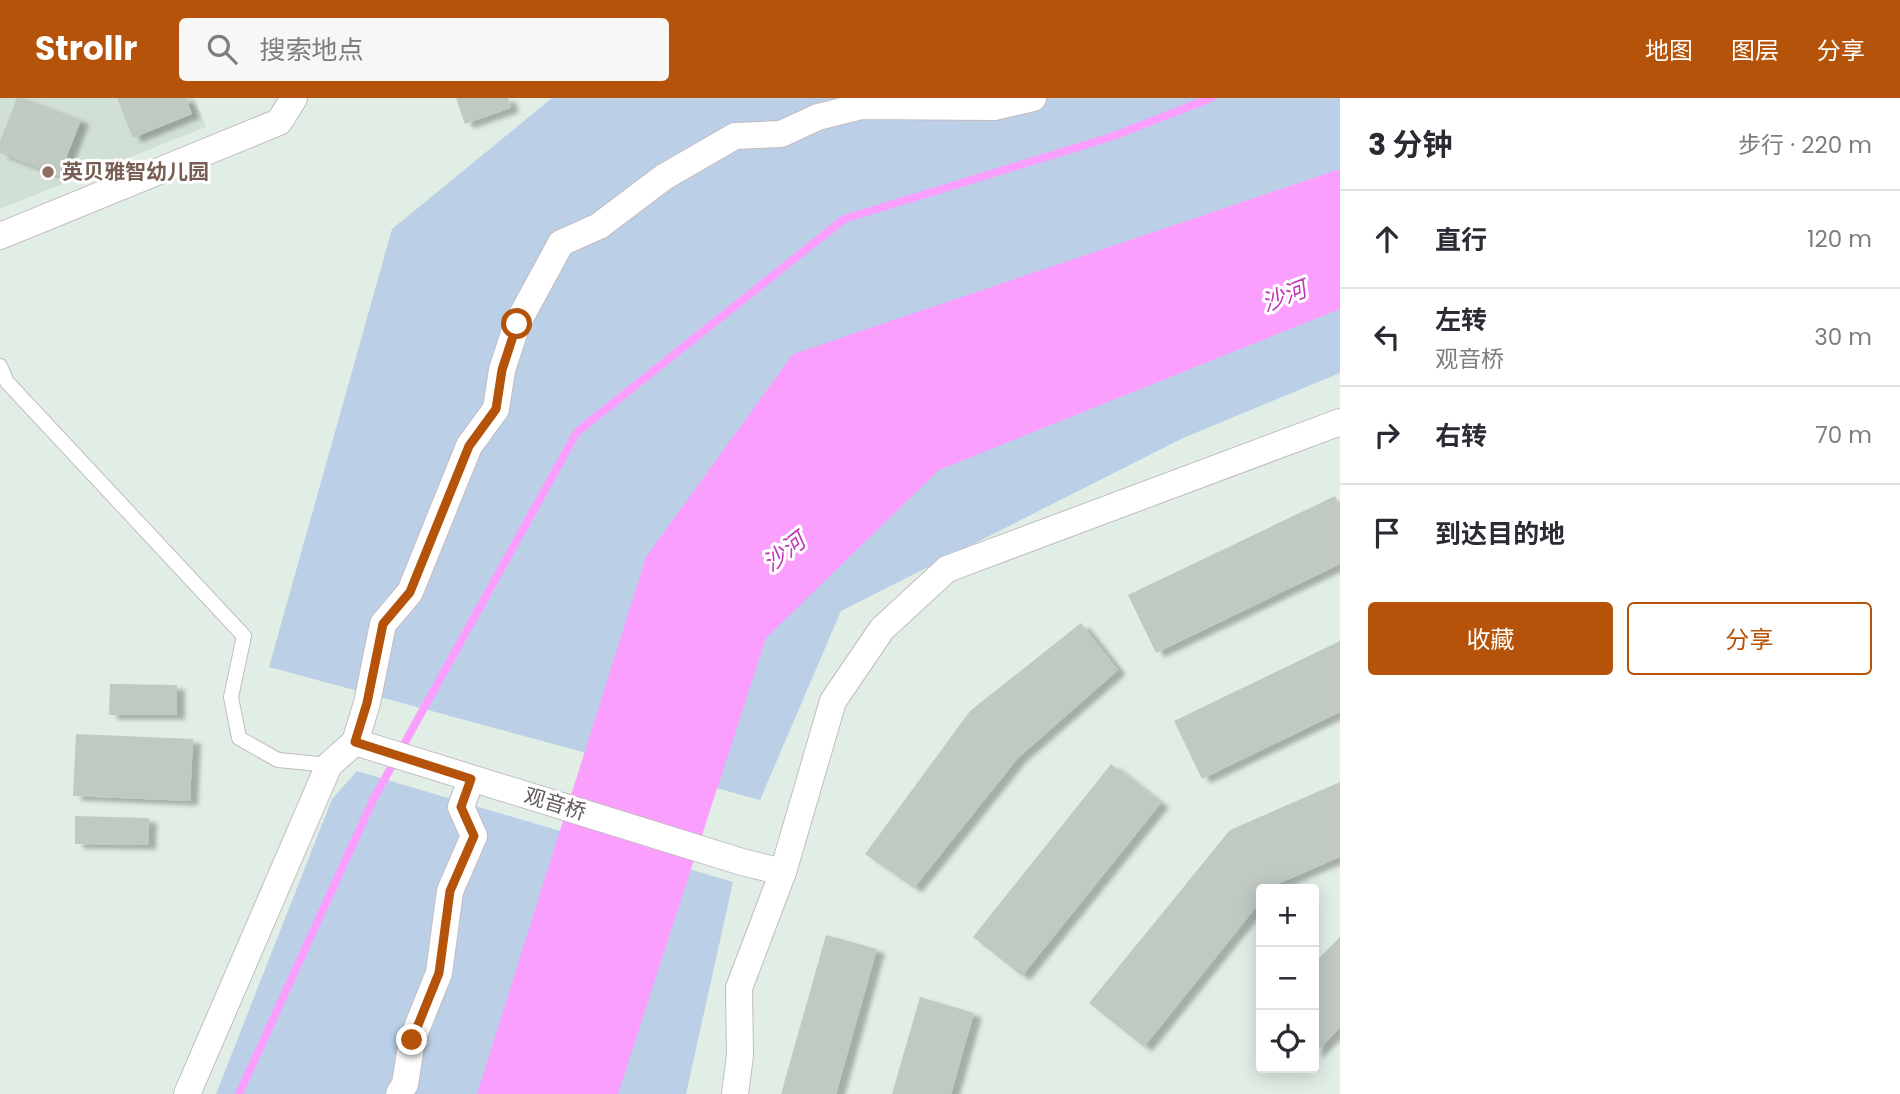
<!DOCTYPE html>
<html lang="zh">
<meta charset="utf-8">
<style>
body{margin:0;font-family:Poppins,"Noto Sans SC",sans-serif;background:#f7f7f7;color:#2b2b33}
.controls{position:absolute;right:21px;bottom:21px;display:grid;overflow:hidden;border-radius:7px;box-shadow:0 4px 18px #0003}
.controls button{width:63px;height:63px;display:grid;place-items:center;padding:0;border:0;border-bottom:2px solid #e1e1e2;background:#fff;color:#2b2b33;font:35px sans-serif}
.stop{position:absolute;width:21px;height:21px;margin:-16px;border:5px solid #b45309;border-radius:50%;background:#fff}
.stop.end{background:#b45309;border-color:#fff;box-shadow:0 2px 7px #0008}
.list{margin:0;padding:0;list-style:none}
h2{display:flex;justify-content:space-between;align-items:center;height:91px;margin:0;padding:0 28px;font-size:30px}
h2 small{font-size:23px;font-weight:400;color:#7c7c81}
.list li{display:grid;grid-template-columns:46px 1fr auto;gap:21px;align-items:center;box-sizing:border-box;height:98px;padding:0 28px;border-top:2px solid #e1e1e2}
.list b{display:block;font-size:26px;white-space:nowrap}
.list p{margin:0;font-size:23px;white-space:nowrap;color:#7c7c81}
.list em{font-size:23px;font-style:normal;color:#7c7c81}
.actions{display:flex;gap:14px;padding:21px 28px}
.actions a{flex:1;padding:16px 0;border:2px solid #b45309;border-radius:7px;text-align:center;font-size:24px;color:#b45309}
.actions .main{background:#b45309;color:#fff}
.icon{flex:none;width:38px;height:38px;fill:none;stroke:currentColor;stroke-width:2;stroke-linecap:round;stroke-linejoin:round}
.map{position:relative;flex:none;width:1340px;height:996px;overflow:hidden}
header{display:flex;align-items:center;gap:42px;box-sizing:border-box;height:98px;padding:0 35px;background:#b45309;color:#fff}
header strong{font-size:33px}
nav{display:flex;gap:38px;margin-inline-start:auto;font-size:24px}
.search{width:490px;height:63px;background:#f7f7f7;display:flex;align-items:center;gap:18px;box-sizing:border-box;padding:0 24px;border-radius:7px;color:#7c7c81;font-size:26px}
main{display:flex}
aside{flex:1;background:#fff}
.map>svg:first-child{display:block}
.education{fill:#d1e0d6}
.green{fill:#bbd0e7}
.water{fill:#fb9fff}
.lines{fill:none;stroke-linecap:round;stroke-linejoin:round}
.stream{stroke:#fb9fff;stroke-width:8}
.building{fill:#c0cac2;filter:url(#shadow)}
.lane-casing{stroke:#c3bbc2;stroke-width:16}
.street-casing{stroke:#c3bbc2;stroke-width:28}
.lane{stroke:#fff;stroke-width:14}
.street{stroke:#fff;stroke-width:26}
.route{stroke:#b45309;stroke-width:9}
.education-dot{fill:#8d6e63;stroke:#fff;stroke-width:2.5}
.labels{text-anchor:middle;stroke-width:6;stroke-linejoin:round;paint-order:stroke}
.education-label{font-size:21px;font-weight:bold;fill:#785e54;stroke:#fff;text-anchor:start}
.street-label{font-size:21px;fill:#635962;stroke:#fff}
.water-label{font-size:23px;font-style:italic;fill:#c138bc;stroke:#fff}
</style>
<header>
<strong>Strollr</strong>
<div class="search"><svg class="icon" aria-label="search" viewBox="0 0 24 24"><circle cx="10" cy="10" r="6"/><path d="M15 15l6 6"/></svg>搜索地点</div>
<nav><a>地图</a><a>图层</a><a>分享</a></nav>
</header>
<main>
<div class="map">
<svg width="1340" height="996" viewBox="0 0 1340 996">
<defs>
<filter id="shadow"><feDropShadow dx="8" dy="4.5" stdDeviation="2" flood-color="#0004"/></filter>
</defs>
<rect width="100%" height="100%" fill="#e1eee5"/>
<!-- education -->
<path class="education" d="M0,0H194L206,29L0,111Z"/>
<!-- green -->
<g class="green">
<path d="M552,0H1340V275L1183,340L841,513L760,702L269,569L392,131Z"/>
<path d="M357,673L733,784L686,996H216L332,701Z"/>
</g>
<!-- water -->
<path class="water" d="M1340,71V211L939,372L766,540L618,996H477L646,459L793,256Z"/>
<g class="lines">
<!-- stream -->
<path class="stream" d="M239,996L373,702L577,334L844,121L1111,39L1211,0"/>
</g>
<!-- building -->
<g class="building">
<path d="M17,0H23L81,22L59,78L0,55V43Z"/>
<path d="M117,0H186L192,16L133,40Z"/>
<path d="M456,0H508L511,10L465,26Z"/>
<path d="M1335,398L1340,408V466L1156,555L1128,497Z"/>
<path d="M1081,525L1118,572L1018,660L914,790L865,756L970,613Z"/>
<path d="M1340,543V614L1202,681L1174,623Z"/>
<path d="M110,586L177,587V617H109Z"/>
<path d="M76,636L193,641L190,703L73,698Z"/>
<path d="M1111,666L1161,705L1022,878L973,839Z"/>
<path d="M1340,684V759L1273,788L1270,791H1261V803L1144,949L1089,905L1230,732Z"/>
<path d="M75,718L149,720L148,747L75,746Z"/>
<path d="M826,837L877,851L836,996H781Z"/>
<path d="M1340,839V930L1314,956V865Z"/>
<path d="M920,899L974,915L951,996H892Z"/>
</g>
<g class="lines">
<!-- lane casing -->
<g class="lane-casing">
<path id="lane" d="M0,268L7,284L244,538L231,599L239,640L278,662L329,667"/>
</g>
<!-- street casing -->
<g class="street-casing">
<g id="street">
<path d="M0,138L279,24L294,0"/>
<path d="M355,644L367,605L383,526L410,494L469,348L496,311L502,272L517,226L561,145L599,128L664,79L735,38L781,36L818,19L862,8L994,9L1033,0"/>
<path d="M187,996L329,667L355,644L742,764L783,774"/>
<path d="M399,996L405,986L412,942L439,875L450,793L474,738L461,709L471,681"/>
<path d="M735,996L740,957L739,890L783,774L833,603L882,531L947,471L1340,324"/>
</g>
</g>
<!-- lane -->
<use href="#lane" class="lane"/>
<!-- street -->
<use href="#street" class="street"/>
</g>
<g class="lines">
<!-- route -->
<path class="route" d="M412,942L439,875L450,793L474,738L461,709L471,681L355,644L367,605L383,526L410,494L469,348L496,311L502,272L517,226"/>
</g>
<!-- markers -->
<circle class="education-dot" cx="48" cy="74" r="7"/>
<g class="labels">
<!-- education labels -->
<g class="education-label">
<text x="62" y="81">英贝雅智幼儿园</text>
</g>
<!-- street labels -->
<g class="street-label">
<text transform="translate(555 706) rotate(17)" y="7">观音桥</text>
</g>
<!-- water labels -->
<g class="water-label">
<text transform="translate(1284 198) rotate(-21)" y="8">沙河</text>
<text transform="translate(784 454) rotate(-38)" y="8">沙河</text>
</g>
</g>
</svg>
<div class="controls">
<button>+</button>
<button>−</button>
<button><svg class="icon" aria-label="locate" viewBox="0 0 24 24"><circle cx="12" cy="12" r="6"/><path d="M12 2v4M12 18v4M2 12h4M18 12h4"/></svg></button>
</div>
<div class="stop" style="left:517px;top:226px"></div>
<div class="stop end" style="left:412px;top:942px"></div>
</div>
<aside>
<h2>3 分钟<small>步行 · 220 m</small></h2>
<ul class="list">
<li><svg class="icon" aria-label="ahead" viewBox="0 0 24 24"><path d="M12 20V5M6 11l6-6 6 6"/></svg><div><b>直行</b></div><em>120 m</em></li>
<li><svg class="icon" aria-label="left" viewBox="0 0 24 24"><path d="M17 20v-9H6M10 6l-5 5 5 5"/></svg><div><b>左转</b><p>观音桥</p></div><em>30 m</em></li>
<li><svg class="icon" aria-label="right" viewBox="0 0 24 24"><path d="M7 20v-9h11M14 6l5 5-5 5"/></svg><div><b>右转</b></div><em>70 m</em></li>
<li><svg class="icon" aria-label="arrive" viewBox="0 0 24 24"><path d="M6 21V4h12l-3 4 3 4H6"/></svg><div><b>到达目的地</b></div></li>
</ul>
<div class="actions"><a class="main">收藏</a><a>分享</a></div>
</aside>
</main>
